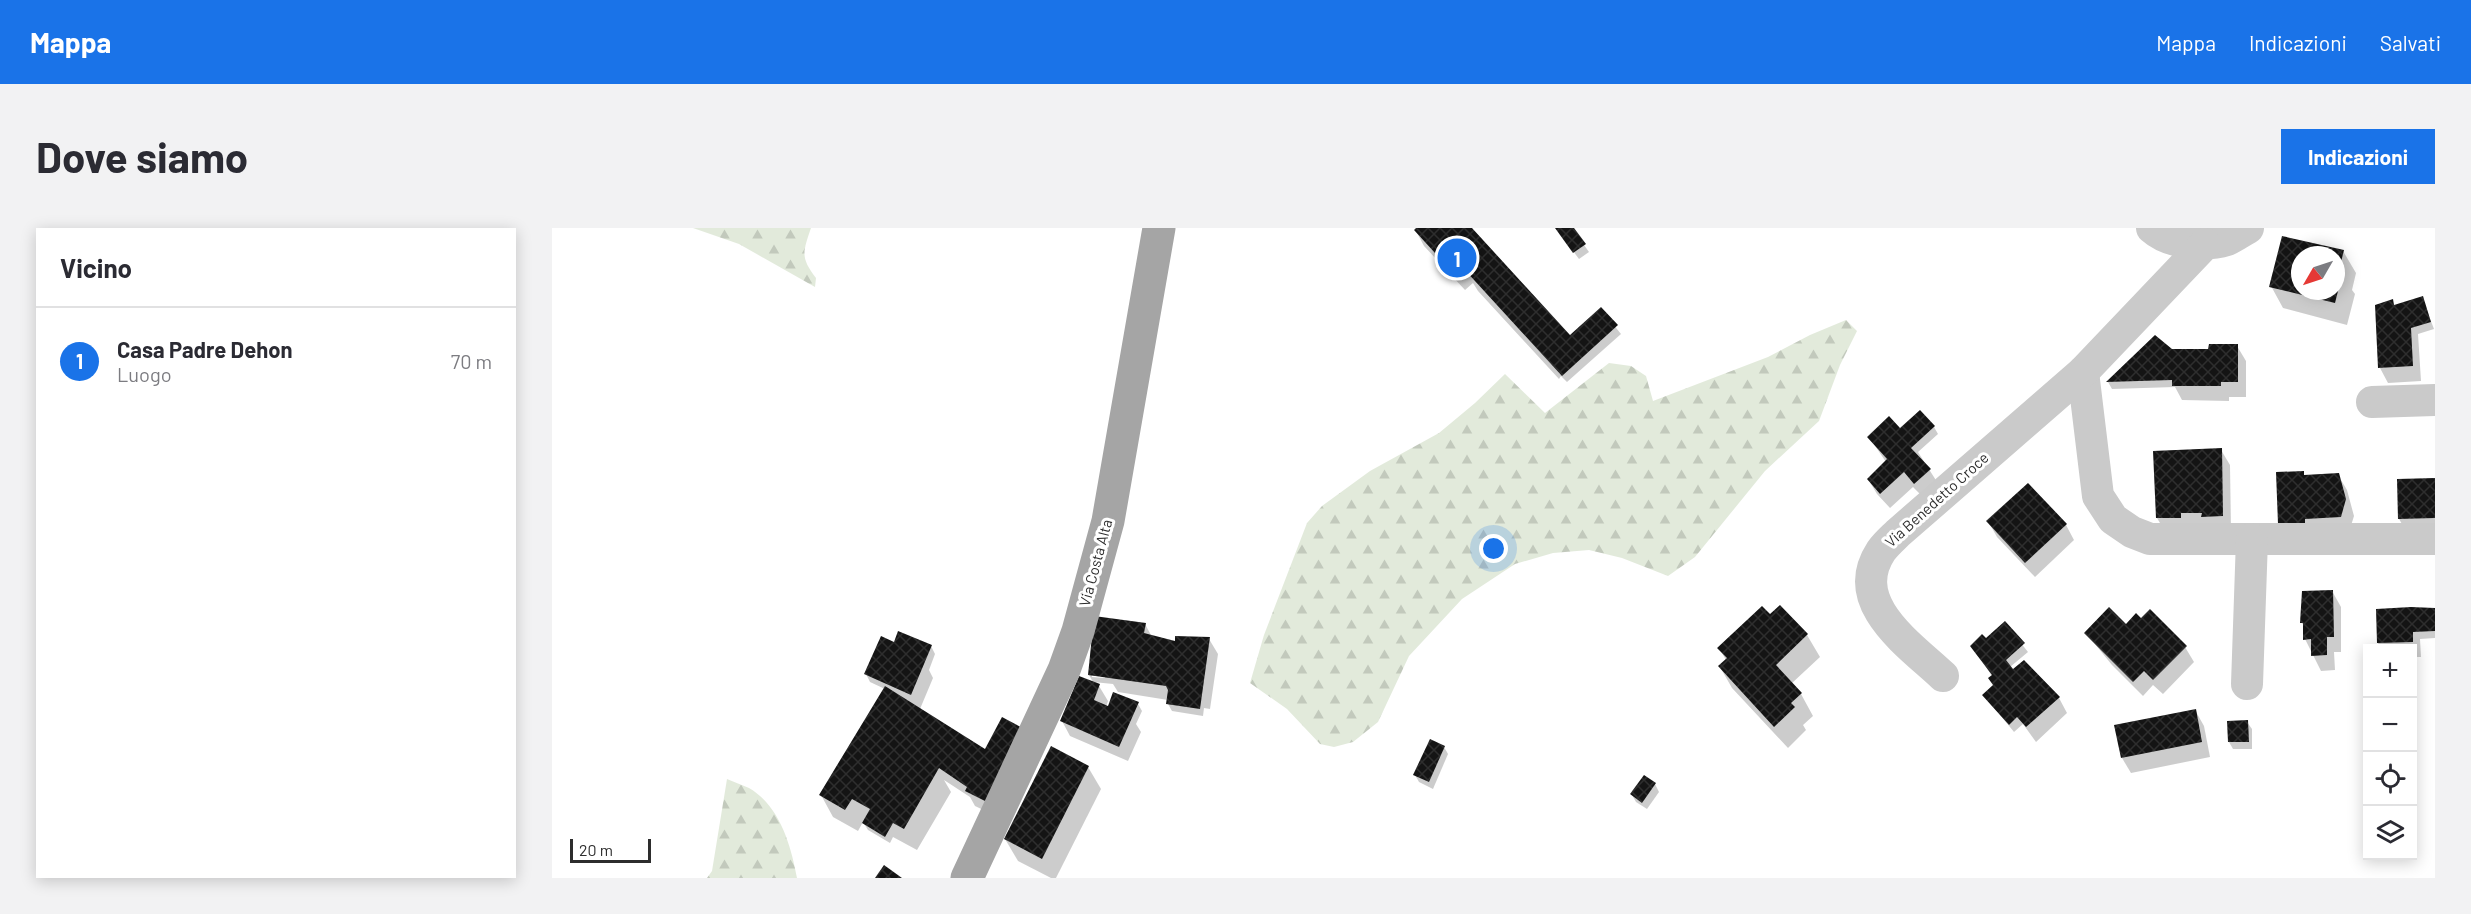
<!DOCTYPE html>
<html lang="it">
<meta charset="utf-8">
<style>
body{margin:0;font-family:Barlow,sans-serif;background:#f2f2f3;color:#2b2b33}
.controls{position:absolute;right:18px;bottom:18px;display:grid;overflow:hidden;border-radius:0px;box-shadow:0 3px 15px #0003}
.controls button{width:54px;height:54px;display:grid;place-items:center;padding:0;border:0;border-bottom:2px solid #e1e1e2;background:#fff;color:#2b2b33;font:30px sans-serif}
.compass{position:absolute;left:1739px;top:18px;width:54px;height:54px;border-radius:50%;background:#fff;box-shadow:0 3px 15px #0003;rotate:231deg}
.scale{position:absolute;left:18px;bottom:15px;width:81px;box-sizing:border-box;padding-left:6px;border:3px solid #2d2d2d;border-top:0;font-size:16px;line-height:21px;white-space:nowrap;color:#2d2d2d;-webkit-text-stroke:4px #fff;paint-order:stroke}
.you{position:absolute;left:942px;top:321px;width:21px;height:21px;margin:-15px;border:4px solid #fff;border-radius:50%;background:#1a73e8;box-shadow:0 0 0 9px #1a73e833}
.badge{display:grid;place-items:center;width:39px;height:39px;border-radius:50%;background:#1a73e8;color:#fff;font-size:20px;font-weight:700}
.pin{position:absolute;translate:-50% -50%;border:3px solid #fff;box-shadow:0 2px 6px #0006}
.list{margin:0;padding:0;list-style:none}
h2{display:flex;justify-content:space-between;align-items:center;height:78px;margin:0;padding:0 24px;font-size:26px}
h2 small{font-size:20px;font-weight:400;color:#7c7c81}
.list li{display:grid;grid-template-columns:39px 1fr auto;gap:18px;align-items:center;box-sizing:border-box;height:108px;padding:0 24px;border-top:2px solid #e1e1e2}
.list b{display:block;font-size:22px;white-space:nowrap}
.list p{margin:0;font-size:20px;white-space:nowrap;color:#7c7c81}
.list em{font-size:20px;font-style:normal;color:#7c7c81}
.icon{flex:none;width:33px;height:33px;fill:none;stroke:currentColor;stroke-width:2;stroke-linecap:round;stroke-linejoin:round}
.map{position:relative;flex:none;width:1883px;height:650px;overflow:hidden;border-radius:0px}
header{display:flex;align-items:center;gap:36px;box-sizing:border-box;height:84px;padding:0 30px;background:#1a73e8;color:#fff}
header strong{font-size:28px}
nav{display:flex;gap:33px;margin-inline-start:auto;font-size:21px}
.intro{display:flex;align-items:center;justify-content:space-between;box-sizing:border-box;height:144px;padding:0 36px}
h1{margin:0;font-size:42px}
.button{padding:15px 27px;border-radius:0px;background:#1a73e8;color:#fff;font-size:21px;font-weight:700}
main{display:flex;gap:36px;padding:0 36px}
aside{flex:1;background:#fff;border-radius:0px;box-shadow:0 3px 15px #0003}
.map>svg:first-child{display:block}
.forest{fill:url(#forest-firs)}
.shadow{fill:#0003;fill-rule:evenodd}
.building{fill:url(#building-cross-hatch);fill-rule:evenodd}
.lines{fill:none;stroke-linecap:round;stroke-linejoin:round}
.minor{stroke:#cacaca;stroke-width:32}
.major{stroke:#a5a5a5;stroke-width:33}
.labels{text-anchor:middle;stroke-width:6;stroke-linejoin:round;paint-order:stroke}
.street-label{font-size:15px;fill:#2d2d2d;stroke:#fff}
</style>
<header>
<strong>Mappa</strong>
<nav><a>Mappa</a><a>Indicazioni</a><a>Salvati</a></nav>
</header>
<div class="intro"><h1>Dove siamo</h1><a class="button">Indicazioni</a></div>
<main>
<aside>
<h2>Vicino<small></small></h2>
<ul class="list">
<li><span class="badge">1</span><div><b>Casa Padre Dehon</b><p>Luogo</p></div><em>70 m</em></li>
</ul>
</aside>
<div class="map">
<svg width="1883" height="650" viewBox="0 0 1883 650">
<defs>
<pattern id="forest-firs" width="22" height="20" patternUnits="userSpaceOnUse" patternTransform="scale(1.5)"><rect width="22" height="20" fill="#e2eadb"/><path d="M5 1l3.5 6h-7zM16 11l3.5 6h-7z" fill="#c2c9bc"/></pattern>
<pattern id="building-cross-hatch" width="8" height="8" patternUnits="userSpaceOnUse" patternTransform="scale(1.5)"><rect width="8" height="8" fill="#141414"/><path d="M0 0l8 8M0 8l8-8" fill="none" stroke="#2e2e2e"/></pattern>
</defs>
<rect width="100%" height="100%" fill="#fff"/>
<!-- forest -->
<g class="forest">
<path d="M141,0H259C251,24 248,29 264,50L263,59L187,16Z"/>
<path d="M1294,92L1305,103L1288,137L1267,193L1213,243L1143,329L1116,348L1070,330L1037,322L1001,325L963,336L910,371L857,428L826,494L801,514L782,519L768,516L735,481L698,455L712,407L755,295L770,278L818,243L887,205L923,175L953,146L993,185L1057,135L1079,138L1094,148L1101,173L1216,129L1258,107Z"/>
<path d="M175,551C182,554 190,557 197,560C228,578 239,618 245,650H155L160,643Z"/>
</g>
<!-- shadow -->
<g class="shadow">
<path d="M866,0H918L1018,109L1049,81L1069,106L1015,154L1009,148L1007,151L926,63L921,55L913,62L872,18L864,3Z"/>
<path d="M1004,0H1020L1037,24L1027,31Z"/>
<path d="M1731,10L1791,23L1804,45L1800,62L1803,66L1795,97L1731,80L1719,58ZM1748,27H1784V63H1748Z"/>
<path d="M1870,70L1882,101L1866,106L1869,153L1836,155L1828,140L1840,73L1843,78Z"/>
<path d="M1603,109L1619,122H1658L1685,118L1694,133V169H1677V173L1630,172L1623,159L1560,161L1556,154Z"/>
<path d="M1382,199L1386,206L1366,224L1387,257L1372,270L1361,259L1338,280L1325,266L1316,251L1334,234L1317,209L1353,207Z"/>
<path d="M1669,222L1678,237L1679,303L1614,305L1605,290Z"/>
<path d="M1751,245L1753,248L1786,247L1795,262L1802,288L1797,304L1736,311Z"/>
<path d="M1883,251V305L1856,306L1847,291Z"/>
<path d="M1436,293L1514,297L1522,312L1483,349L1445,309Z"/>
<path d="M1780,363L1789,379V424H1782L1783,442L1769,443L1753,411V399L1749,394Z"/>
<path d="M1228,379L1255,407L1268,429L1239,456L1249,466L1261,488L1251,497L1254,502L1236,520L1180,460L1168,439L1174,432L1167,420L1218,388Z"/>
<path d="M1883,381V410L1868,411L1869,429H1860V421H1829L1826,415Z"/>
<path d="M1453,395L1476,424L1458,439L1507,470L1515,485L1484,514L1471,496L1462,504L1432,467L1442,458L1440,448L1420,418L1434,412Z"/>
<path d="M593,396L600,409L624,415L657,411L666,426L658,481L652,480L651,488L620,483L616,476V472L566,464L561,456L541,454L537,447ZM540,446L553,447V450L540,449Z"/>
<path d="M1534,405L1633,419L1642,434L1611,466L1601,457L1591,468L1560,437Z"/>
<path d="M342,416L379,418L383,426L377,442L381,450L368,481L448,590L423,578L418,569L392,552L399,564L365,622L341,609L338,615L316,602L311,594L306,603L281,589L269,567L333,461L318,454L314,446Z"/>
<path d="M547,458L556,473L554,479L586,476L590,483L584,496L589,504L576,533L518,508L510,493Z"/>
<path d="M1643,482L1652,498L1658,529L1579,545L1570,530Z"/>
<path d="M1695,494L1700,501V521H1681L1677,514Z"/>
<path d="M892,519L896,526L881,561L867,554L863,547Z"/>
<path d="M536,539L549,561L504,650H499L466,633L453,611Z"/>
<path d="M1093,549L1103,556L1107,564L1095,581L1084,574L1080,567Z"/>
</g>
<!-- building -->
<g class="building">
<path d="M864,0H920L1018,107L1049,79L1066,97L1010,148L912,41L904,48L862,2Z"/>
<path d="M1003,0H1022L1034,16L1021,25Z"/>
<path d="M1730,8L1792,22L1787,42L1791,43L1783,75L1717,59ZM1748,27H1784V63H1748Z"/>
<path d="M1871,68L1879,94L1859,100L1861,138L1826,140L1823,77L1841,71L1842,77Z"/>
<path d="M1603,107L1620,121H1656L1657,116H1686V154H1669V158H1620V152L1554,154Z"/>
<path d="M1368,182L1383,198L1359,220L1379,241L1362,256L1352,244L1328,266L1315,251L1335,231L1315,209L1337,188L1348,200Z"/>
<path d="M1670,220L1671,288L1649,289L1650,285H1629V290H1604L1601,223Z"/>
<path d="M1752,243V247L1787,245L1794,271L1789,289L1753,291V295L1726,296L1724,244Z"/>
<path d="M1883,250V290L1846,291L1845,251Z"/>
<path d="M1476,255L1515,296L1473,335L1434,293Z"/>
<path d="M1781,362L1782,409H1775V427L1759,428V411L1751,412V395H1748L1750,363Z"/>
<path d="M1228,377L1256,406L1224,437L1250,465L1239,475L1243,479L1222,499L1166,438L1175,430L1165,420L1210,378L1218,386Z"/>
<path d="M1557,379L1574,396L1584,385L1589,390L1598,381L1635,418L1601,452L1592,443L1581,454L1532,405Z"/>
<path d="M1859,379L1883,380V403L1861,404V414L1825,415L1824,381Z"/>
<path d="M542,388L594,395L592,405L623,413V408L658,409L648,481L614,476L616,462L614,458L536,447Z"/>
<path d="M1453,393L1473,415L1454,432L1461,441L1472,432L1508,469L1474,499L1465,489L1457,497L1430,467L1441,457L1436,450L1440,447L1418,418L1430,406L1434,410Z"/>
<path d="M346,403L380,417L359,467L312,446L329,408L342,414Z"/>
<path d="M527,448L548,456L542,472L556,478L561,464L587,474L567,519L508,493Z"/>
<path d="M333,458L433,521L450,489L476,503L439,576L413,563L415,559L387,540L352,601L341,595L333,609L310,595L318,581L300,571L293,582L267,567Z"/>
<path d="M1644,481L1650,514L1569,530L1562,497Z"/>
<path d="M1696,492L1697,514H1676L1675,493Z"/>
<path d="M878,511L893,518L877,554L861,547Z"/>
<path d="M499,518L537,538L490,631L452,611Z"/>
<path d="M1092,547L1104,555L1090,575L1078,566Z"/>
<path d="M332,637L350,650H323Z"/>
</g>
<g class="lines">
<!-- minor -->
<g class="minor">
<path d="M1600,0C1618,16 1653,19 1675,12C1682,9 1689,4 1696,0"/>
<path d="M1531,144L1546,268L1561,291L1580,304L1598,311H1883"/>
<path d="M1820,174L1883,172"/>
<path d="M1391,448C1357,416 1295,375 1329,323C1334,316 1340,311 1346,305L1531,144L1653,16"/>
<path d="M1695,456L1700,311"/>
</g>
<!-- major -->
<path class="major" d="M415,650L512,442L526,403L556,293L607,0"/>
</g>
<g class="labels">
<!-- street labels -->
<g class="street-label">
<text transform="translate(1385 272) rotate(-42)" y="5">Via Benedetto Croce</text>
<text transform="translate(544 335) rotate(-75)" y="5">Via Costa Alta</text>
</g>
</g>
</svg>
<div class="controls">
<button>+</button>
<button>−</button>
<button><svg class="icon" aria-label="locate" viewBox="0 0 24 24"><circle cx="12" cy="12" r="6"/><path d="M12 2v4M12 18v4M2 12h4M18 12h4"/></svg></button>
<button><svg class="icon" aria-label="layers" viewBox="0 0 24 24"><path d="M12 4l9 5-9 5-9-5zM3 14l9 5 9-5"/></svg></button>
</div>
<svg class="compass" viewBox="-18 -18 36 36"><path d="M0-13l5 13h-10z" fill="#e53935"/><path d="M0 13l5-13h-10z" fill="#7c7c81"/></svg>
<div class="scale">20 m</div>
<div class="you"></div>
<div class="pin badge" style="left:905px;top:30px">1</div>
</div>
</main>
